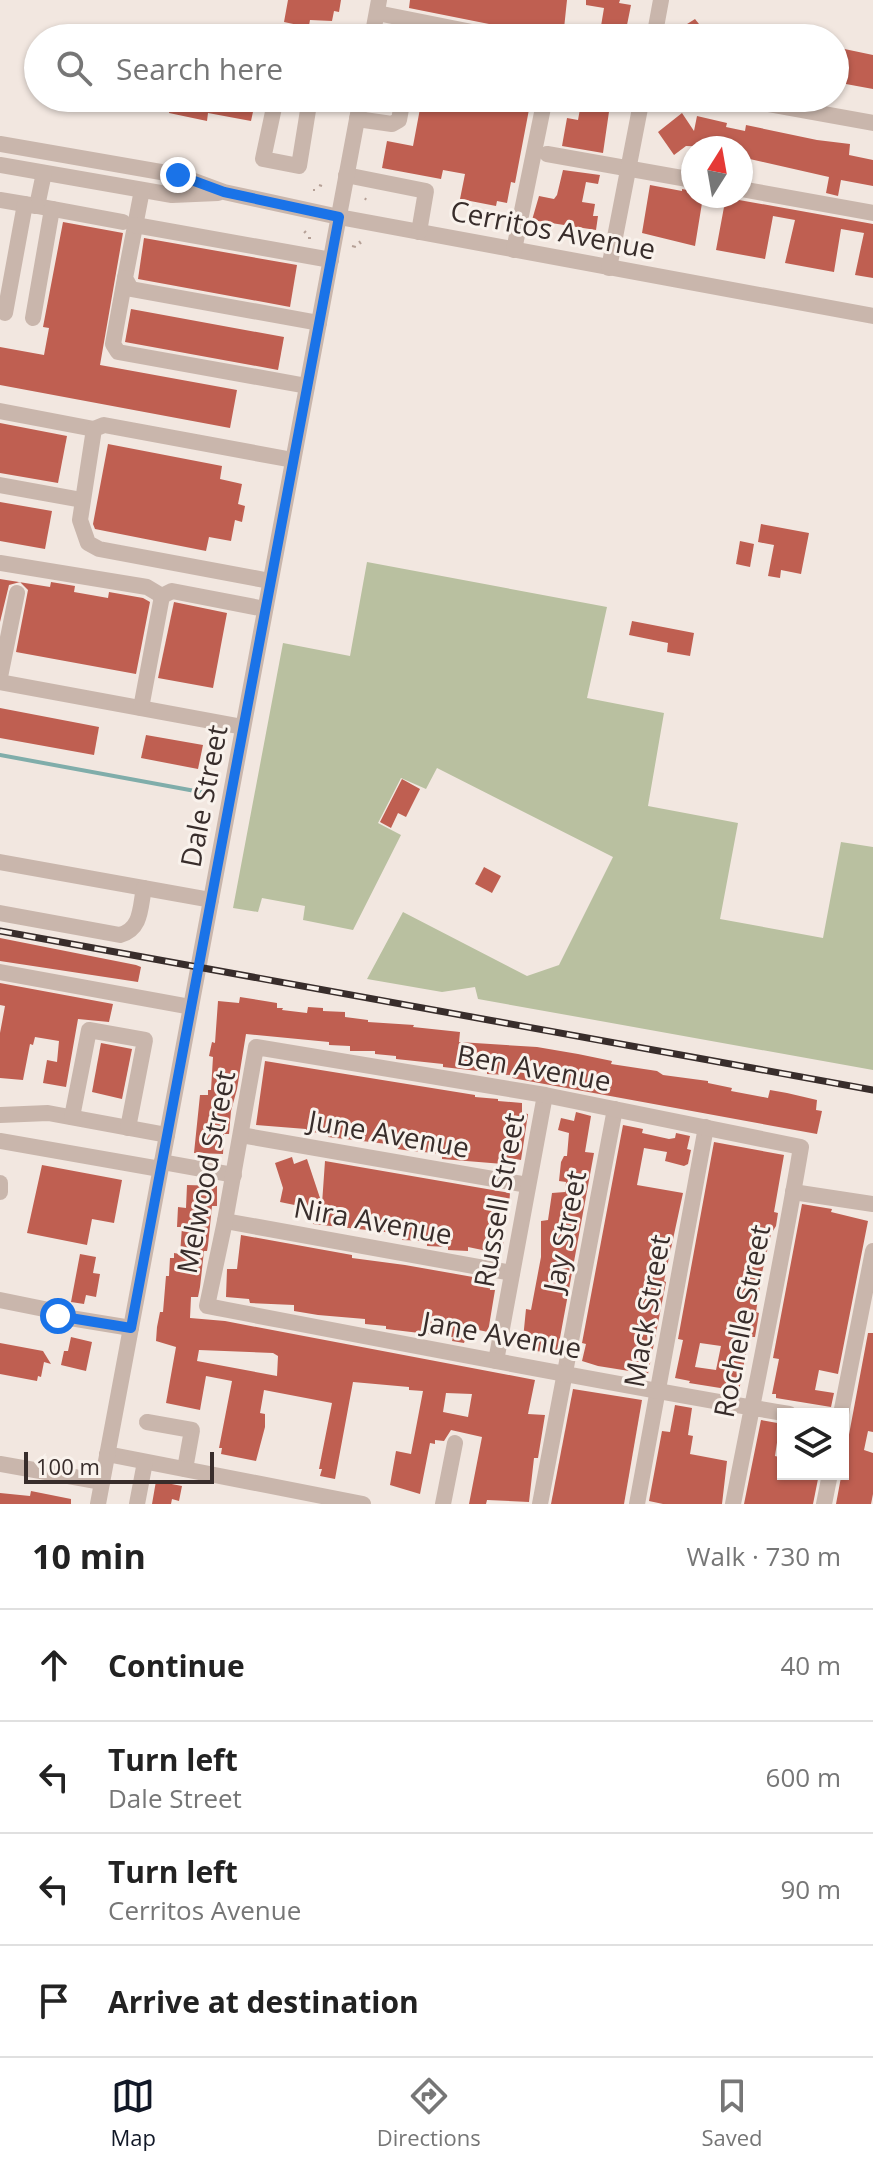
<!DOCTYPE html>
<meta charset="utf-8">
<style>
body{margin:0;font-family:"Open Sans",sans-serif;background:#f2f2f2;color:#222}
.controls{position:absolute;right:24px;bottom:24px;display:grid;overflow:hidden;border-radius:0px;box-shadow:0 2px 6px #0004}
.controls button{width:72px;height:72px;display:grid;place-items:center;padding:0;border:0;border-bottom:2px solid #e0e0e0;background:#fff;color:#222;font:40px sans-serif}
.compass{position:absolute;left:681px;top:136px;width:72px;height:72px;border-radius:50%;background:#fff;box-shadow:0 2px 6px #0004;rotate:11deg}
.scale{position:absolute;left:24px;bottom:20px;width:190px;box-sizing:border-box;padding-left:8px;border:4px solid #382d2b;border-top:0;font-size:22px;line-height:28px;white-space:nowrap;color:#382d2b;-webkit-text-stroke:6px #f9f2ec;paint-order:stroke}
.stop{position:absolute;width:24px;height:24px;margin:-18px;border:6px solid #1a73e8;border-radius:50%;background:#fff}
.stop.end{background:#1a73e8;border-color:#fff;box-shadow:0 2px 8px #0008}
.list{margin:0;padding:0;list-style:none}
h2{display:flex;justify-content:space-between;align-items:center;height:104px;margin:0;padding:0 32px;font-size:34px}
h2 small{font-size:26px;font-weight:400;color:#767676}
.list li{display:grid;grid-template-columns:52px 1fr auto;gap:24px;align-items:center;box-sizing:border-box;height:112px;padding:0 32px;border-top:2px solid #e0e0e0}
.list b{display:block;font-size:30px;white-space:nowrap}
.list p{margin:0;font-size:26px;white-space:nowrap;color:#767676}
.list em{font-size:26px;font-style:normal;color:#767676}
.icon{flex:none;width:44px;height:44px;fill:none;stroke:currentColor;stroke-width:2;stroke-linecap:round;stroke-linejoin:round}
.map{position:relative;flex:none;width:873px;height:1504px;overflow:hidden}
.search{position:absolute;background:#fff;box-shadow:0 2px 6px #0004;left:24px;right:24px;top:24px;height:88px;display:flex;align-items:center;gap:20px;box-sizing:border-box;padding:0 28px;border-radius:44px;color:#767676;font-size:30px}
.sheet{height:552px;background:#fff}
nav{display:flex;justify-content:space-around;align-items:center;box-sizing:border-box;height:112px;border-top:2px solid #e0e0e0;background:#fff;font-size:22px;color:#767676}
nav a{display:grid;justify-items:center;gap:4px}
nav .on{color:#111827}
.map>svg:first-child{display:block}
.green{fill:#b9c0a0}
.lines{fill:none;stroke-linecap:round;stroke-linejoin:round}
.stream{stroke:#80adaa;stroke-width:4}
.building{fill:#bf5f51;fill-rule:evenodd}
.path{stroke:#b5a096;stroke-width:2;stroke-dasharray:4 4;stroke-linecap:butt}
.minor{stroke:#c9b6ac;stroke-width:16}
.rail-casing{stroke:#382d2b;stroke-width:7}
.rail{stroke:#f9f2ec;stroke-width:4;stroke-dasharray:12;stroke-linecap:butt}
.route{stroke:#1a73e8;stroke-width:10}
.labels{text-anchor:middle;stroke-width:6;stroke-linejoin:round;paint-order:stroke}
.street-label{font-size:28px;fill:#382d2b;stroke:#f9f2ec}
</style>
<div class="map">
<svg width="873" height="1504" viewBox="0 0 873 1504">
<rect width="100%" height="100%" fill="#f2e7e0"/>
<!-- green -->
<path class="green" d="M367,562L607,607L587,698L664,713L648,806L738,823L720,919L823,938L841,842L873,847V1070L478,999L475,987L442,992L367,979L403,912L527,976L559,965L613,857L437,768L426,789L401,778L378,823L401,835L353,930L303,920L305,906L262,898L258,912L233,908L283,643L350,656Z"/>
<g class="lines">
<!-- stream -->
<path class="stream" d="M0,755L206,793"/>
</g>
<!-- building -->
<g class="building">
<path d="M288,0H341L339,12L334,11L332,21L310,20L308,31L297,29L298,25L284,22Z"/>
<path d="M410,0H567L563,38H530L512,35L504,27L409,8Z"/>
<path d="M586,0H620L619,3L631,5L625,35H621V38H599L604,8L586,5Z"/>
<path d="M695,19L710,38H680L676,31Z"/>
<path d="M835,47L873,55V89L835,82Z"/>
<path d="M172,98H256L251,121L208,113L207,121L169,113Z"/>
<path d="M422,98L531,99L515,183L511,182L507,203L497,201L496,206L460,199L465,174L443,170L441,179L382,168L387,141L413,146Z"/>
<path d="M582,98H611L603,153L562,146L567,118L578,120Z"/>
<path d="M682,113L694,131L697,116L727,123L726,127L745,131L746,125L817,140L850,144L849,155L873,160V186L841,180L838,196L826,193L829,177L741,157V148L686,146L674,155L658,132Z"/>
<path d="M563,170L600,175L598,184L586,182L582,202L595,204L593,216H598L596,230L532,220L539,196L554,199L557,195Z"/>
<path d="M650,185L682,191V189L693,191V196H733L739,200L873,224V278L855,275L864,233L841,229L834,272L785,263L795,220L773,216L765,259L716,250L724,207L702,203L695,246L642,233Z"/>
<path d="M63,222L123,233L100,365L237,390L230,428L0,385V347L44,355L49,328L43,327Z"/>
<path d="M144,238L297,265L290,307L138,279Z"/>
<path d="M131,309L284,337L278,370L125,342Z"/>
<path d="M0,423L67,436L58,483L0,473Z"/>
<path d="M108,444L222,466L220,479L242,484L238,504L245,506L242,522L235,520L231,541L209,537L206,551L95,529L93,524Z"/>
<path d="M0,502L52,511L45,549L0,541Z"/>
<path d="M761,524L809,533L801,574L781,570L780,578L768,576L774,545L758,542Z"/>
<path d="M740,541L754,544L750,567L736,564Z"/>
<path d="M0,579L50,587L51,582L75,586L74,592L108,598L109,592L143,598L150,602L136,674L16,652L28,590L20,582L9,585L0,622Z"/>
<path d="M174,602L227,613L213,688L158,678Z"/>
<path d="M632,621L694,633L690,656L667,652L668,643L629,635Z"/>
<path d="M0,708L99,727L94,755L0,738Z"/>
<path d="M146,735L203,745L198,769L141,758Z"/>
<path d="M402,779L420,789L406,817L398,813L391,828L380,822Z"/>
<path d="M484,867L501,876L492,893L475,884Z"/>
<path d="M0,938L136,965L141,967L138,982L0,961Z"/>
<path d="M0,983L113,1004L109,1022L78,1019L66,1087L43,1083L47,1060L57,1062L59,1041L35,1037L33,1045L30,1044L23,1080L0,1078V1033L5,1006L0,1005Z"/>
<path d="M240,997L277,1003V1008H283L282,1010L307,1013L308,1007L323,1008V1011L345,1012V1017L368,1020V1022L414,1025L413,1027L460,1032L459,1042L537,1047L578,1054L612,1061L611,1064L657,1071L663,1075L708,1081V1083L732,1088L731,1091L768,1098L770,1090L787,1093L817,1100L816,1110L822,1111L817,1134L512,1078V1075L487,1074V1072L443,1067V1064L396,1059V1056L375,1054V1051H350V1046L329,1045V1042L246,1034L237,1089L231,1111L229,1134H224L223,1154L194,1153L200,1095H208V1090H211L213,1057L209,1056L212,1042L215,1043L218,1001L239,1003Z"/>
<path d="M101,1043L132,1049L122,1099L92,1092Z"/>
<path d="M265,1061L475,1095V1097L498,1099V1101L522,1103V1113L528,1114L521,1160L504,1157L503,1164L442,1159V1154L404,1150L398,1149L396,1145L328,1137V1133L306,1132V1129L256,1125Z"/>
<path d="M576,1112L591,1116L585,1152L594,1153L557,1354L522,1349L526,1309L531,1310L541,1257V1221L548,1220L552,1193L565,1192L566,1182L559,1181L561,1162L564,1156H567L569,1133L558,1130L561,1118L574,1121Z"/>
<path d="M623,1125L643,1129L642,1133L669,1139L675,1138L676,1133L690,1136L687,1149L691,1150L688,1164L684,1166L665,1161L667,1152L644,1148L637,1185L683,1193L664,1281L666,1282L648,1374L598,1366L582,1361L586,1344L582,1343Z"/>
<path d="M714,1142L784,1155L774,1212L778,1213L776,1226L771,1234L762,1273L756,1312L759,1313L755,1337H751L745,1358L739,1391L689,1383L690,1381L675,1378L683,1340L678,1339ZM700,1343L721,1346L716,1370L695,1367Z"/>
<path d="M292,1157L294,1164L307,1159L322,1204L325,1161L510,1193L509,1205H505L503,1248L499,1247L497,1253L468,1247V1251L448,1250V1247L427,1246V1241L402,1240L403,1234L313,1224L314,1209L280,1202L283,1188L275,1163Z"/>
<path d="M42,1165L122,1180L114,1223L92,1219L87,1245L27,1233Z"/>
<path d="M187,1185L217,1186V1206H212L208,1245L207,1251H204L200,1287L198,1297H191L190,1318L225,1321L535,1380L528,1414L545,1415L538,1458H534L529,1502L487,1500L486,1504H469L482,1437L451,1430L444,1441L435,1440V1444L430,1443L420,1494L390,1485L396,1451L411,1454L423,1391L409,1390V1387L353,1382L335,1479L320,1476L322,1469H319L332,1403L264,1390L260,1413L265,1414V1427L256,1461L221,1454L222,1448H219L232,1381L206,1376L200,1410L166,1403L176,1347L156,1341L157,1327L160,1312H163L166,1276H169L170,1258H174V1253L180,1254L182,1227H177L178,1207L186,1208ZM199,1350L273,1353L278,1356L277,1376L197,1361ZM446,1393L472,1394L468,1417L443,1412Z"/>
<path d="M802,1204L832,1209L831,1212L868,1221L838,1374L819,1370L815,1390L834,1393L831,1407L776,1398V1394H772L779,1359L773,1358Z"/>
<path d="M241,1235L352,1255V1258L405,1265L490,1280V1290H495L488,1332L469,1328L464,1343L452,1341L453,1337L386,1329V1326L365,1324V1319L318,1315L294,1311V1305L250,1303L249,1299L226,1297L227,1269H237Z"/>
<path d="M80,1254L96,1257L93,1273L100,1274L96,1297L86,1295L84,1304L71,1302Z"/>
<path d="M868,1333H873V1432L868,1431L864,1450L873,1453V1494L871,1504H836Z"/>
<path d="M71,1337L92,1342L86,1371L61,1365L64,1351H68Z"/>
<path d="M0,1343L43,1351L51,1364L44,1362L41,1377L38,1376L37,1381L0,1374Z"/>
<path d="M573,1389L642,1400L624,1504H551Z"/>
<path d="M675,1405L692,1408L688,1435L693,1436L690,1454L727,1461L722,1504H663L649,1501L662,1431L670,1432Z"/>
<path d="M761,1420L783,1424V1437L778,1436L775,1456L783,1458V1474H819L813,1504H744Z"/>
<path d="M156,1481L182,1486L179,1501L172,1499L171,1504H152Z"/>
<path d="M31,1491L71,1499V1504H0V1493L30,1496Z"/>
</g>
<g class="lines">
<!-- path -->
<g class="path">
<path d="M319,185L322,186"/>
<path d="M314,189V191"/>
<path d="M365,200L366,198"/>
<path d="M304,233L306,231"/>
<path d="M308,238H311"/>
<path d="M359,241L361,244"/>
<path d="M352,246L356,247"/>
</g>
<!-- minor -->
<g class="minor">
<path d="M377,13L502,38"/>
<path d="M373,34L391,38"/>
<path d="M332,38L343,35L358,38"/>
<path d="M372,38L379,0"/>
<path d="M654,38L661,0"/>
<path d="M276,98L263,159L299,166L310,98"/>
<path d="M735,98L873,123"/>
<path d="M357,119L392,124L399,120L403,98"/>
<path d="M0,144L178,175L224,192L339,217L873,316"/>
<path d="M547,154L693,180"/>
<path d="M0,165L172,195L218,193"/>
<path d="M44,173L37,206L123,222"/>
<path d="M346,175L426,191L419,232"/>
<path d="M741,189L873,213"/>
<path d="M142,190L125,278L131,289L319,323"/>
<path d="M0,200L36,206"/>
<path d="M135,225L331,260"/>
<path d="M514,250L545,98"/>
<path d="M609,268L642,98"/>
<path d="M125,278L113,344L118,352L307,386"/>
<path d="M5,313L25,204"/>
<path d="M33,318L52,209"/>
<path d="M0,411L94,429"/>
<path d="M0,485L82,500"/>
<path d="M0,563L147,587L162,596"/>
<path d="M270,581L99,549L88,543L80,520L94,429L104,425L293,460"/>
<path d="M0,677L17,593"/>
<path d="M0,682L243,727"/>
<path d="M141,708L162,596L172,591L265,609"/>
<path d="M0,862L211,900"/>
<path d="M0,913L120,935C142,929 140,907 144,888"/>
<path d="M0,972L191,1007"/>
<path d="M0,1115L48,1113L167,1135"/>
<path d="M72,1117L89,1030L145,1040L128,1128"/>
<path d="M241,1135L528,1185"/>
<path d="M0,1141L160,1169"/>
<path d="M162,1162L234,1175"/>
<path d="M0,1183V1192"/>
<path d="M793,1192L873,1204"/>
<path d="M225,1221L512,1273"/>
<path d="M0,1300L49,1310L58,1316L131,1328"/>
<path d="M496,1361L545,1095"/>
<path d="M841,1414L873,1251"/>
<path d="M147,1422L192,1430L185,1469"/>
<path d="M107,1454L363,1504"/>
<path d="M0,1464L102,1482"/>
<path d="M98,1504L361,98"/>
<path d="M137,1504L145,1462"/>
<path d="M443,1504L455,1443"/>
<path d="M540,1504L615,1109"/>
<path d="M637,1504L706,1127"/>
<path d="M733,1504C756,1385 781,1267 801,1147L545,1095L256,1047L225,1221L207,1306C400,1343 594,1381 789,1414"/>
<path d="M824,1504L830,1474"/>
</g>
<!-- rail casing -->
<g class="rail-casing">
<path id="rail" d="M0,931L873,1090"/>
</g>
<!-- rail -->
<use href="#rail" class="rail"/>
</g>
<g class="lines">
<!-- route -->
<path class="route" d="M58,1316L131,1328L339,217L224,192L178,175"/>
</g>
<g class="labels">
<!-- street labels -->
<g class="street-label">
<text transform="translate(553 230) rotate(11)" y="10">Cerritos Avenue</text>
<text transform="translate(204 796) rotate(-79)" y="10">Dale Street</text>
<text transform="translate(534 1068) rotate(10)" y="10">Ben Avenue</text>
<text transform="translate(389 1134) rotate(10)" y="10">June Avenue</text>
<text transform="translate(206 1172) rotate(-79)" y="10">Melwood Street</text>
<text transform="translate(499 1200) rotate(-80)" y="10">Russell Street</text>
<text transform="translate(373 1221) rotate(10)" y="10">Nira Avenue</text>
<text transform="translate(565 1231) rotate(-79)" y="10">Jay Street</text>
<text transform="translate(647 1311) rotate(-80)" y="10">Mack Street</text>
<text transform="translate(742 1321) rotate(-79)" y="10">Rochelle Street</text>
<text transform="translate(502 1335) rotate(10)" y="10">Jane Avenue</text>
</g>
</g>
</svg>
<div class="controls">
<button><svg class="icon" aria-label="layers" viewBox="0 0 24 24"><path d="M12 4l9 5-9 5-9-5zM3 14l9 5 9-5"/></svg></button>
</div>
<svg class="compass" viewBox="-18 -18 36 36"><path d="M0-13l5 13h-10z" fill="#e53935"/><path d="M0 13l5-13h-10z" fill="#767676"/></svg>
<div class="scale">100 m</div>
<div class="stop" style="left:58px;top:1316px"></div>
<div class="stop end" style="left:178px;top:175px"></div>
<div class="search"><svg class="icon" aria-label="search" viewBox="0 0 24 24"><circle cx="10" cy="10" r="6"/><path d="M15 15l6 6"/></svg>Search here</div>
</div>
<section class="sheet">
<h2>10 min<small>Walk · 730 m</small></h2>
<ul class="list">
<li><svg class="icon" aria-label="ahead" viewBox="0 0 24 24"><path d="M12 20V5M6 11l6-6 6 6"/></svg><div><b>Continue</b></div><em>40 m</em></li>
<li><svg class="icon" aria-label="left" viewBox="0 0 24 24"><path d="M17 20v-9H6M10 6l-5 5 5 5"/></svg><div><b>Turn left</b><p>Dale Street</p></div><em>600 m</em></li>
<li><svg class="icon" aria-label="left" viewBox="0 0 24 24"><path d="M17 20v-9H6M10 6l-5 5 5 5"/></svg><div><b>Turn left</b><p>Cerritos Avenue</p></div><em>90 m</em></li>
<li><svg class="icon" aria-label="arrive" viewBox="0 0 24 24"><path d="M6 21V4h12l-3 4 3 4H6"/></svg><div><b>Arrive at destination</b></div></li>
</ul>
</section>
<nav>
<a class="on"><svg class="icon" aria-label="map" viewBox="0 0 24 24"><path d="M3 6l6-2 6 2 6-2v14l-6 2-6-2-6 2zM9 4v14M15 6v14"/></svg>Map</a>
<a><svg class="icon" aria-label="directions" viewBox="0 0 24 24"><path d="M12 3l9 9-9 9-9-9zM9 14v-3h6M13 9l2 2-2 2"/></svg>Directions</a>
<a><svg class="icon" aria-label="saved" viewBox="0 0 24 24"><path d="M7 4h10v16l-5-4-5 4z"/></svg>Saved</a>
</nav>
